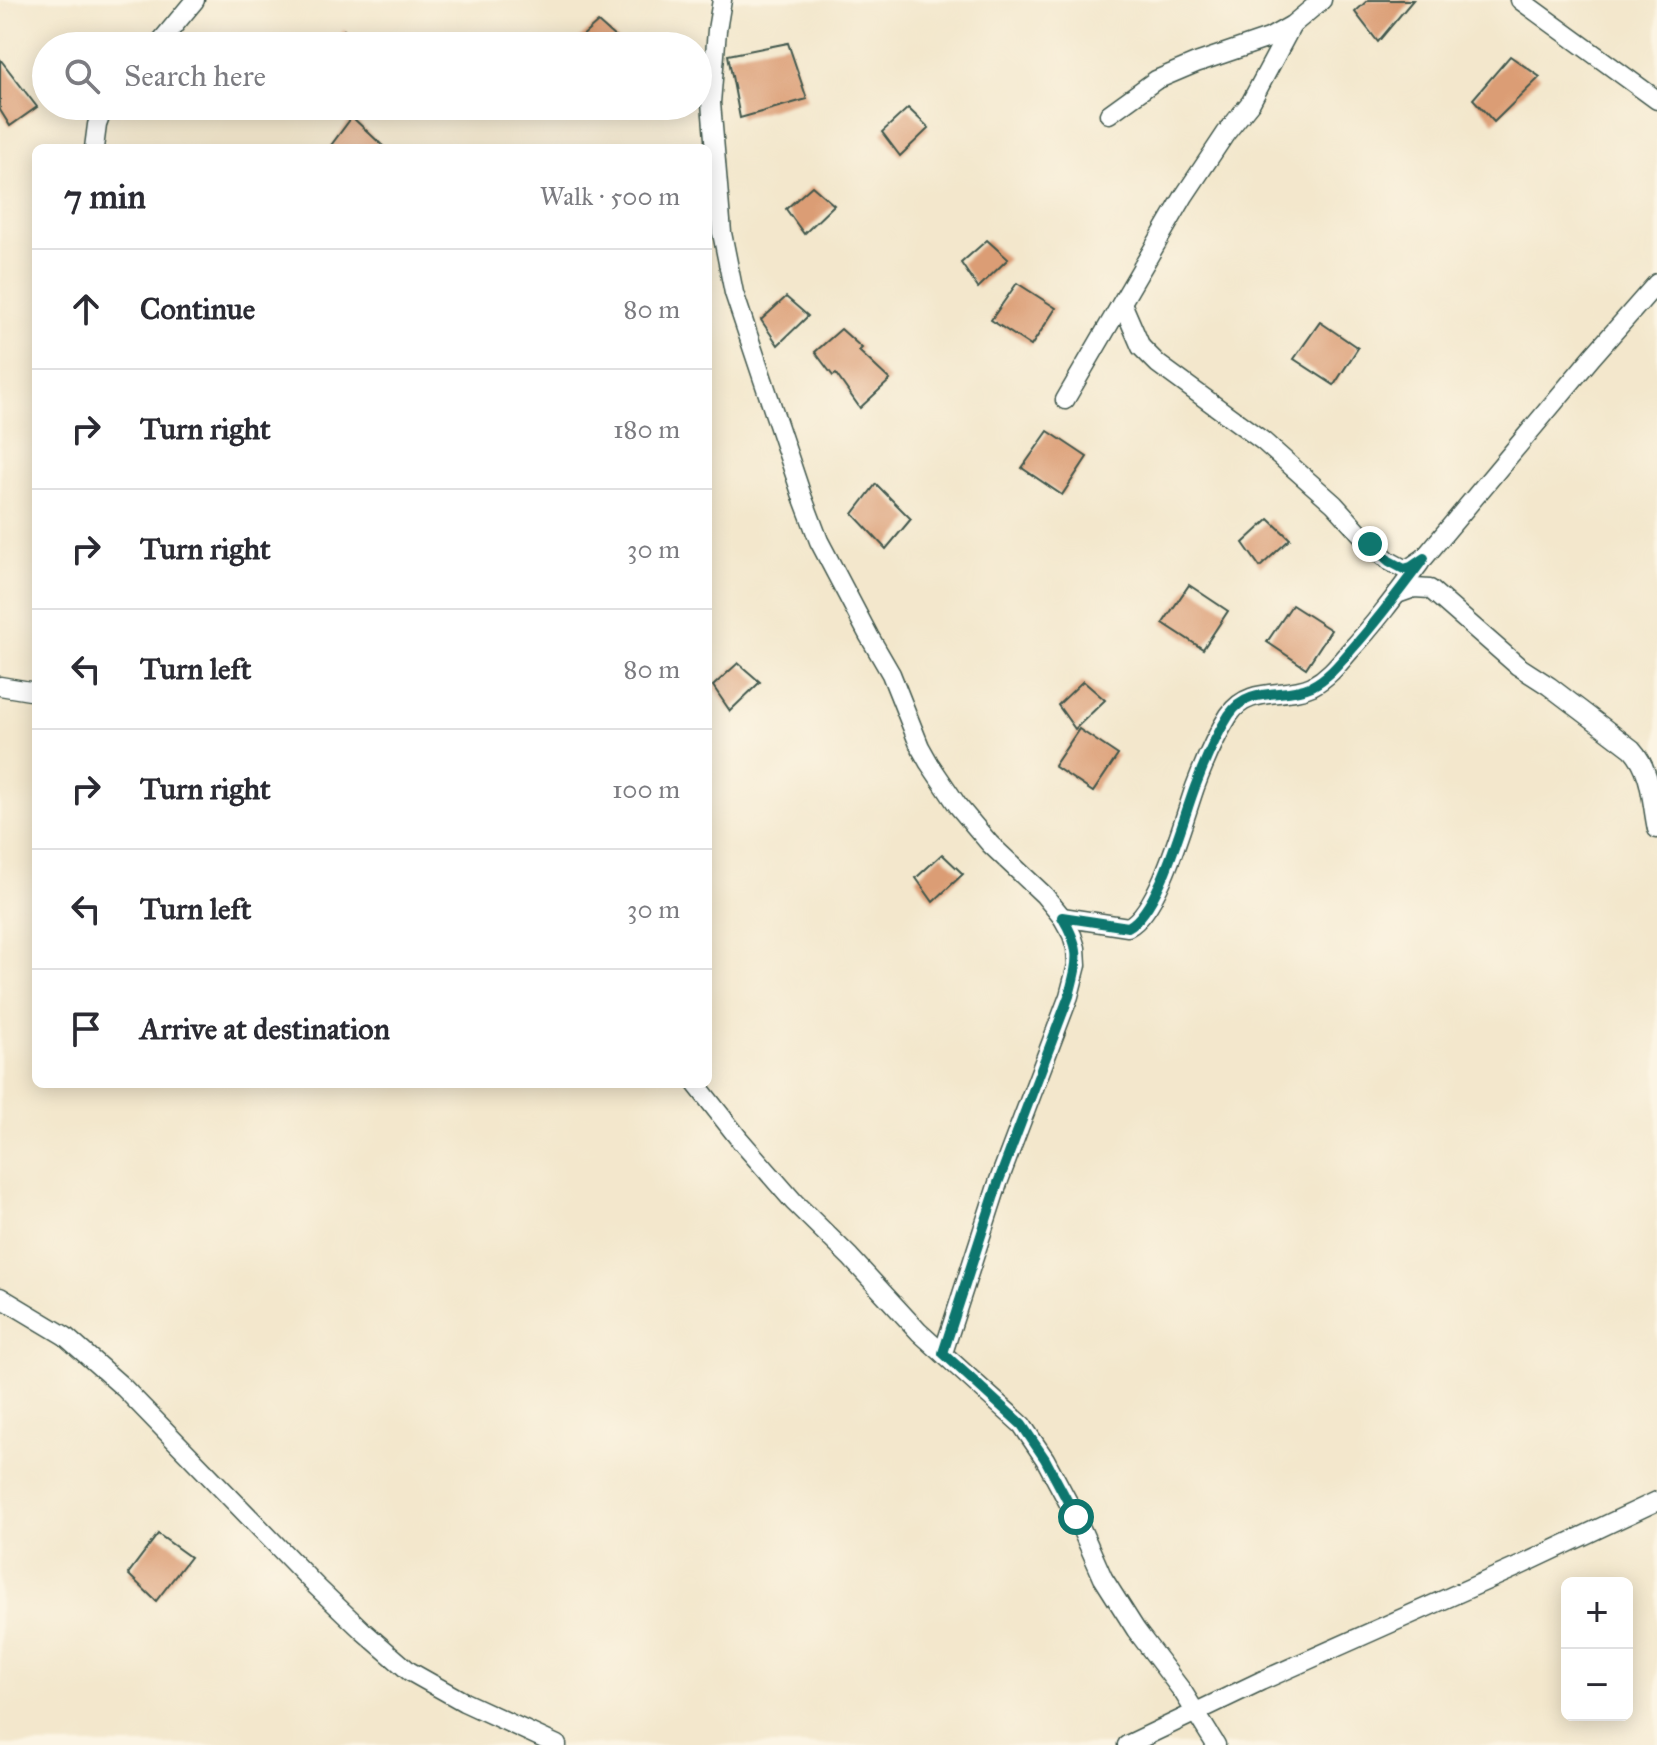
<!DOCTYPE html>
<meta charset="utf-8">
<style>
body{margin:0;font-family:"IM FELL Great Primer",serif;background:#f7f7f7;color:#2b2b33}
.controls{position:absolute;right:24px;bottom:24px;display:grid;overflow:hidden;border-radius:12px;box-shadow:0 4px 20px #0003}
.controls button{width:72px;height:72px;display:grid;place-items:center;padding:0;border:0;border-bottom:2px solid #e1e1e2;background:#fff;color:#2b2b33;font:40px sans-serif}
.stop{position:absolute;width:24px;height:24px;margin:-18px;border:6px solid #0f766e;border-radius:50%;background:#fff}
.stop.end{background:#0f766e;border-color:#fff;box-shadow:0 2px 8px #0008}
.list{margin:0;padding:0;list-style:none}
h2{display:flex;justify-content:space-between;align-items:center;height:104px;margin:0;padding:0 32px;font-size:34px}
h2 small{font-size:26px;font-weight:400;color:#7c7c81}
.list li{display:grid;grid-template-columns:52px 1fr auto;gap:24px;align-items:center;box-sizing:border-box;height:120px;padding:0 32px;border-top:2px solid #e1e1e2}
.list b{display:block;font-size:30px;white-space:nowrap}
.list em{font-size:26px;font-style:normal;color:#7c7c81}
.icon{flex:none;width:44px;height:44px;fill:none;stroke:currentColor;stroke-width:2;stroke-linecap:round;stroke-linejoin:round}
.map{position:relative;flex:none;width:1657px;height:1745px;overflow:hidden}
.search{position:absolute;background:#fff;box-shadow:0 4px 20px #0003;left:32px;top:32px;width:680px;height:88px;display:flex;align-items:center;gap:20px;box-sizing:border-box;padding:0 28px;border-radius:44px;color:#7c7c81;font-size:30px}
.panel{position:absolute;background:#fff;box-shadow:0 4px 20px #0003;left:32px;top:144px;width:680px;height:944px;border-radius:12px}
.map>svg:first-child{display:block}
.building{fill:#db9d75}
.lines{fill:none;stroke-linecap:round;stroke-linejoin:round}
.minor-casing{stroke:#3f564b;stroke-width:21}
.minor{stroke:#fff;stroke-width:18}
.route{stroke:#0f766e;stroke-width:10}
</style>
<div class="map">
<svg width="1657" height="1745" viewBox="0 0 1657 1745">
<rect width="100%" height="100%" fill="#fcf5e5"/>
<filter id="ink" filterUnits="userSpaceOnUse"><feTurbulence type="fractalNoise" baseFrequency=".0125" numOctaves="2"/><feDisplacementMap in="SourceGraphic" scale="16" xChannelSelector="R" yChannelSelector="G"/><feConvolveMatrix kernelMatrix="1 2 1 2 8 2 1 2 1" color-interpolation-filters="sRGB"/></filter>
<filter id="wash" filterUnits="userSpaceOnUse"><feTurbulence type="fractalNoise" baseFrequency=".006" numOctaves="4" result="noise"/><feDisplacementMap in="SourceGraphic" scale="32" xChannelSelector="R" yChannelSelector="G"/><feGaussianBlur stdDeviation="1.8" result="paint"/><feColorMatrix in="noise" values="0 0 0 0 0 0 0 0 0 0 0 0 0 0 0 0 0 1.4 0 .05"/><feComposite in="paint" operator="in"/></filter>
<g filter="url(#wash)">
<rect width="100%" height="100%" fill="#f3e7cc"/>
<g id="blocks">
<!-- building -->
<g class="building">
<path d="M1368,0H1413L1378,42L1355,12Z"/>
<path d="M598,22L625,46H571Z"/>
<path d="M344,30L361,46H331Z"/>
<path d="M788,43L807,99L740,118L728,55Z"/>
<path d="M1510,56L1540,77L1494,122L1473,99Z"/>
<path d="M0,59L37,107L10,126L0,110Z"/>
<path d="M908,108L929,128L900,156L882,132Z"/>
<path d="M352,117L385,148H329Z"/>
<path d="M812,186L834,205L804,234L786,209Z"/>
<path d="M987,240L1008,259L978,288L961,263Z"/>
<path d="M1017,283L1056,308L1031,346L991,320Z"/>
<path d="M786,297L808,316L778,345L761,320Z"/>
<path d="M1320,322L1358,348L1334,385L1294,359Z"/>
<path d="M841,329L862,348L859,351L890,380L860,408L836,374L833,376L815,352Z"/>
<path d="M1048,431L1087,457L1062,495L1022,468Z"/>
<path d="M876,484L911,519L886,549L853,514Z"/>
<path d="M1269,519L1290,539L1260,567L1243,543Z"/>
<path d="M1189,585L1228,611L1203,649L1163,623Z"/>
<path d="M1292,605L1331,630L1306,668L1267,642Z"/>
<path d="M738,663L760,682L730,711L713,686Z"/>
<path d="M1083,681L1105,700L1075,729L1058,705Z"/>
<path d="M1079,729L1118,755L1093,792L1054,766Z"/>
<path d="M942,854L963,874L933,902L916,878Z"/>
<path d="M158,1534L190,1557L156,1601L128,1574Z"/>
</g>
</g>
</g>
<g filter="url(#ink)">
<use href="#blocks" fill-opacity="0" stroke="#3f564b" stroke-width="2"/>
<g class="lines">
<!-- minor casing -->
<g class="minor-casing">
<g id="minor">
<path d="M722,0L717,30L711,103L722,233L734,293L802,496L819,541L869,636L891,674L920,747L929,763L958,806L990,844L1044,895L1062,917L1072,935L1076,948L1077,965L1069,996L998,1183L943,1353"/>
<path d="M1520,0L1657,100"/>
<path d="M157,46L195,0"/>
<path d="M1109,114L1156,80L1196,63L1269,38L1292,25L1322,0"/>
<path d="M94,148L97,125L104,106"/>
<path d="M1122,303L1141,347L1158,364L1263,441L1334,504L1370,544L1389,561L1404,569L1411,567L1424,558L1592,357L1657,283"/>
<path d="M1065,400L1184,196L1226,133L1251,102L1292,25"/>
<path d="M1397,594L1414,588L1430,589L1518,666L1549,686L1632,749C1652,771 1651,801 1657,829"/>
<path d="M0,686L36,692"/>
<path d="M1062,917L1128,927C1159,912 1183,821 1195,787C1204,763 1215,737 1229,715C1249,685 1284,699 1312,686C1327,678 1337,666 1348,653C1374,625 1397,594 1420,563"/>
<path d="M696,1084L740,1140L794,1202L850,1257L919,1332L1022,1425L1045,1459L1076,1517L1103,1578L1136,1630L1183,1692L1216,1745"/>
<path d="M0,1297L65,1336L124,1388L316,1586L363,1631L409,1671L464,1702L557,1745"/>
<path d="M1127,1745L1261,1681L1517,1567L1657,1501"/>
</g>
</g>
<!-- minor -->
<use href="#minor" class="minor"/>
</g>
</g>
<g class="lines" filter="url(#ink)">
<!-- route -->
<path class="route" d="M1076,1517L1045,1459L1022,1425L943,1353L998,1183L1069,996C1078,960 1082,950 1062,917L1128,927C1159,912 1182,821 1195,787C1204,763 1215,737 1229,715C1249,685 1284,699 1312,686C1329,677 1340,663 1352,649C1378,620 1401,589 1424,558L1411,567L1404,569L1389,561L1370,544"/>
</g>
</svg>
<div class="controls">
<button>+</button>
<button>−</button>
</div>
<div class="stop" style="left:1076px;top:1517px"></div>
<div class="stop end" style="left:1370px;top:544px"></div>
<div class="search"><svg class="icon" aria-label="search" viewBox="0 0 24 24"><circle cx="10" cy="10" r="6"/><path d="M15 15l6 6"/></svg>Search here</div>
<section class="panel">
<h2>7 min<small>Walk · 500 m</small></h2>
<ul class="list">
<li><svg class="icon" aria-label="ahead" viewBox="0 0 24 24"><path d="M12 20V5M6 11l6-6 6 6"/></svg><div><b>Continue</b></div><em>80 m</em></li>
<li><svg class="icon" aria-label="right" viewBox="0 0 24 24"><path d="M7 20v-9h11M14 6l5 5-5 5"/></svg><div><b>Turn right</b></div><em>180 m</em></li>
<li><svg class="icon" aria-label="right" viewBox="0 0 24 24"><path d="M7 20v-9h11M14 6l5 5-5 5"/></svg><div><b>Turn right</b></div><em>30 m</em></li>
<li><svg class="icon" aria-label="left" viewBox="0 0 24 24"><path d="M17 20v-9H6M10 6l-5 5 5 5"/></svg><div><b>Turn left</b></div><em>80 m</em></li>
<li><svg class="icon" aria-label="right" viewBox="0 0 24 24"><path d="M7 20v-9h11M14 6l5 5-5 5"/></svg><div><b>Turn right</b></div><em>100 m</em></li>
<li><svg class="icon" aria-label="left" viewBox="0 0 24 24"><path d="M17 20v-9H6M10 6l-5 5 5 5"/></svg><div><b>Turn left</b></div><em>30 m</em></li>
<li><svg class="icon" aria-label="arrive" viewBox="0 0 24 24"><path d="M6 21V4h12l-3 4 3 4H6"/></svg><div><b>Arrive at destination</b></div></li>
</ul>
</section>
</div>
